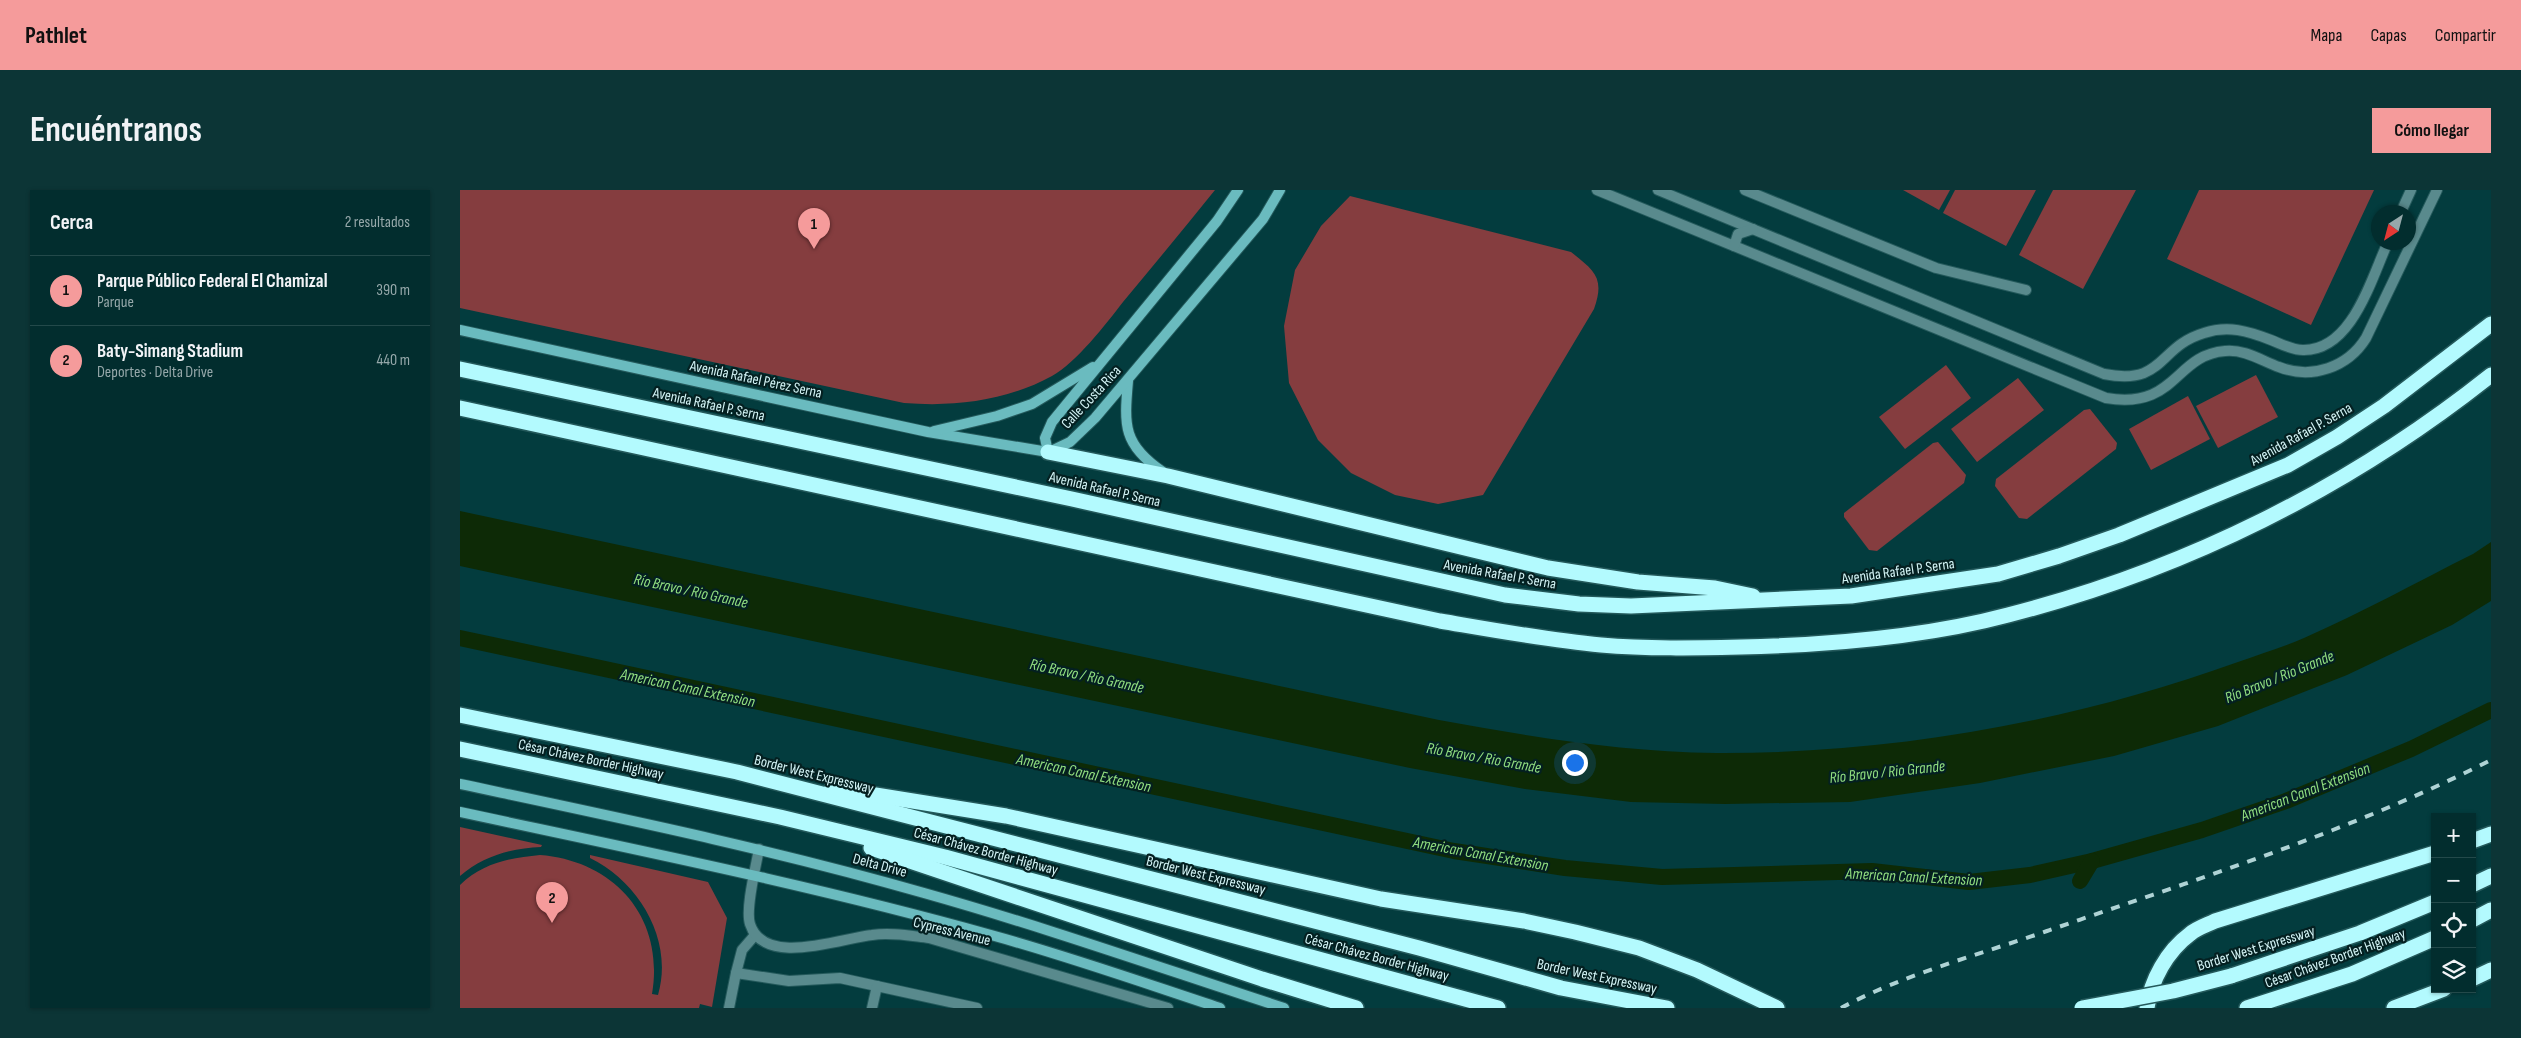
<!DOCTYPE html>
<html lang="es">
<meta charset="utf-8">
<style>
body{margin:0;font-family:"Sofia Sans Condensed",sans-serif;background:#0c3536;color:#f1f3f6}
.controls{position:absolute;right:15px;bottom:15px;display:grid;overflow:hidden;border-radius:0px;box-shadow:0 1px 4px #0004}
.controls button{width:45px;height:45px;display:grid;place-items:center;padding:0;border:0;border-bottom:1px solid #23494a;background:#022d2e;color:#f1f3f6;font:25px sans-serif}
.compass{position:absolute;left:1911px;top:15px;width:45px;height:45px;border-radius:50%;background:#022d2e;box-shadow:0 1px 4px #0004;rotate:216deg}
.you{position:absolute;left:1114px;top:572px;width:18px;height:18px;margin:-12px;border:4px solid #fff;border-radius:50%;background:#1a73e8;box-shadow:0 0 0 8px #1a73e833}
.badge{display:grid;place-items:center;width:32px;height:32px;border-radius:50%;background:#f59b9b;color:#111;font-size:16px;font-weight:700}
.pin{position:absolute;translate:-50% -41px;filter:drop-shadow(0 1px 2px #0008)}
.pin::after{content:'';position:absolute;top:26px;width:18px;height:15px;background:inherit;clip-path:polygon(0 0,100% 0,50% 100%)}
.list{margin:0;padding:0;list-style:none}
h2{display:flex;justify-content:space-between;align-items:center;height:65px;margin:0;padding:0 20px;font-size:21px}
h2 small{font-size:16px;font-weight:400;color:#96a8aa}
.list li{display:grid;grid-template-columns:32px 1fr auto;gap:15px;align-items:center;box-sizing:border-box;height:70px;padding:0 20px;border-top:1px solid #23494a}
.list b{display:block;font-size:19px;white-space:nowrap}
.list p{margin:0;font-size:16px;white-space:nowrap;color:#96a8aa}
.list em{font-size:16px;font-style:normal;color:#96a8aa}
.icon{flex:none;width:28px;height:28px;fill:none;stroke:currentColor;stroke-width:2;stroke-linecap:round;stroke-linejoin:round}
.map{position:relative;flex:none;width:2031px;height:818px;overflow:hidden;border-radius:0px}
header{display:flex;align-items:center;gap:30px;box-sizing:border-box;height:70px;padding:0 25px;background:#f59b9b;color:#111}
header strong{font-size:24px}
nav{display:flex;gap:28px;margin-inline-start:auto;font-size:18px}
.intro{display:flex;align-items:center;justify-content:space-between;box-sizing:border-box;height:120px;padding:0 30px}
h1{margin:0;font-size:35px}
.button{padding:12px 22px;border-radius:0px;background:#f59b9b;color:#111;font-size:18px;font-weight:700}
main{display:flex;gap:30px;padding:0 30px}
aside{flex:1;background:#022d2e;border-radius:0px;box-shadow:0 1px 4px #0004}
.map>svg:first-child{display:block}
.green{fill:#853d3f}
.water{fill:#0d2a06}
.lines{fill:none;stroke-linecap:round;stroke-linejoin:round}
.canal{stroke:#0d2a06;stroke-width:16}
.lane-casing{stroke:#24595b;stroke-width:12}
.street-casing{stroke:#24595b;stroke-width:12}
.secondary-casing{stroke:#24595b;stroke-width:12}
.highway-casing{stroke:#24595b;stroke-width:18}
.lane{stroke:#598a8d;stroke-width:10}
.street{stroke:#598a8d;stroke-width:10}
.secondary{stroke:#6abbbf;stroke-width:10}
.highway{stroke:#b3fafe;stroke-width:15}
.rail{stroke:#afd3d5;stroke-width:4;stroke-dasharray:9 9;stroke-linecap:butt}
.highway-bridge-casing{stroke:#24595b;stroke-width:18;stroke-linecap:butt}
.highway-bridge{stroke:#b3fafe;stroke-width:15}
.labels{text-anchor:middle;stroke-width:4.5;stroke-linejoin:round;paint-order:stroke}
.street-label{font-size:15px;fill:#d4f4f6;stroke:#042021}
.water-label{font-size:16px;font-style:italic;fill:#91de80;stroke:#042021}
</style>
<header>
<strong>Pathlet</strong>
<nav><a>Mapa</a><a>Capas</a><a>Compartir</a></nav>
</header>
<div class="intro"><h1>Encuéntranos</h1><a class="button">Cómo llegar</a></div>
<main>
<aside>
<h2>Cerca<small>2 resultados</small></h2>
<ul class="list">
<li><span class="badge">1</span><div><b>Parque Público Federal El Chamizal</b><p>Parque</p></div><em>390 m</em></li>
<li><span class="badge">2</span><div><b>Baty-Simang Stadium</b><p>Deportes · Delta Drive</p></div><em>440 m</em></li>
</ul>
</aside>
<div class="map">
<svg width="2031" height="818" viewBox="0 0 2031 818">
<rect width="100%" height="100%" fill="#033c3e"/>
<!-- green -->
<g class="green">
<path d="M0,0H755C725,37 694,75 663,112C646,134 616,173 592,186C546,211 495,217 444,213L0,118Z"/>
<path d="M1443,0H1490L1479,20Z"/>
<path d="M1495,0H1576L1546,56L1483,23Z"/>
<path d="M1593,0H1676L1623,99L1559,65Z"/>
<path d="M1739,0H1914L1851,135L1707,69Z"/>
<path d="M890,6L1111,62C1135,81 1145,88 1134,119L1023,305L978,314L935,305L891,283L858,250L829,193L824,136L835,80L861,36Z"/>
<path d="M1486,175L1511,208L1445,259L1419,227Z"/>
<path d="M1796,185L1818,227L1758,258L1736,216Z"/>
<path d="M1558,188L1584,220L1517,272L1491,239Z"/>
<path d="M1728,206L1750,249L1691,280L1669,239Z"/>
<path d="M1630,219L1657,253L1656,259L1567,329L1559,328L1535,296L1536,289L1624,220Z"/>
<path d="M1478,252L1506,285L1504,293L1417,361L1409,360L1384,327V323L1473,253Z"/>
<path d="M0,637L82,655L81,657C52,658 23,666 0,686Z"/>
<path d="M80,665C155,671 205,728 192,804L198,805C214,750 179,692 130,668V665L248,692L267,728L252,817L240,814L239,818H0V695C23,673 49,668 80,665Z"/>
</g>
<!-- water -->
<path class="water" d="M0,321L979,530C1071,547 1163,562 1256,563C1434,564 1611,532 1778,472C1800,464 1823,457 1844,448C1901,423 1957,392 2013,364L2031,352V411L1992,435L1887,485L1758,536L1654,566L1520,593L1390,612L1265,614L1171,612L1065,599L950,578L0,376Z"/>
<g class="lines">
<!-- canal -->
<g class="canal">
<path d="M0,448L994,661L1105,678L1202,687L1412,681L1509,692L1570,685L1632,671L1742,640L1826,611L1951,559L2031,520"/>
<path d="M1620,691L1632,671"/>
</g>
<!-- lane casing -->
<g class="lane-casing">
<g id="lane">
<path d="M1137,0L1646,208C1717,220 1714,165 1765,161C1785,159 1802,171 1819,177C1852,190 1888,177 1906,148L1977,0"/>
<path d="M1198,0L1644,184C1705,196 1697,157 1744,143C1768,135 1788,141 1811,150C1821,154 1832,160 1843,160C1892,161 1911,89 1928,52"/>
<path d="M1285,0L1476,78L1566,100"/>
<path d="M1941,22L1951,0"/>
<path d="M1274,56L1278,44L1293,39"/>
<path d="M276,783L282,760L295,745"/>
<path d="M269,818L276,783L329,791L380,788L517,818"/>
<path d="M412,818L417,796"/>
</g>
</g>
<!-- street casing -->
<g class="street-casing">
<path id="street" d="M299,659C296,676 285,719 290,734C304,778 382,748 412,745C431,742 451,746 469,748L708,818"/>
</g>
<!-- secondary casing -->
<g class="secondary-casing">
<g id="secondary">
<path d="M0,140L468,242L588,262"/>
<path d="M668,191C664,236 663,255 703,282"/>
<path d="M474,241L537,226L572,214L633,177"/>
<path d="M588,262L585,248L592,232L757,31L778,0"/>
<path d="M589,262L610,252L635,228L803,29L820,0"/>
<path d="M0,594C155,627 311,659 464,703C585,737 704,779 824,818"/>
<path d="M0,622C177,660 356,696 531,745C608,766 684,793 760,818"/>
</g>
</g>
<!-- highway casing -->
<g class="highway-casing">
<g id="highway">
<path d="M0,179L612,309L1045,405L1119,414L1171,416L1391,406L1538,384L1599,366L1659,345L1828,275L1877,247L1924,216L2031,134"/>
<path d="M0,218L980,431C1033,440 1087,450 1141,455C1187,459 1234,458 1281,457C1369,455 1462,448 1548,425C1724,380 1889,298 2031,185"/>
<path d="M588,262L708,286L1088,378L1178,392L1255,398L1293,406"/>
<path d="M0,525L277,582L959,758L1101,798L1207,818"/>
<path d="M0,559L320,627L485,667L1038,818"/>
<path d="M372,598L546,626L921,709L1064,731L1115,742L1179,758L1237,780L1317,818"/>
<path d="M2012,651L2031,644"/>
<path d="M411,658L802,789L896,818"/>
<path d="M2012,695L2031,686"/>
<path d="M2012,730L2031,720"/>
<path d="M1771,786L1900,743L1975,712"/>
<path d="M2012,789L2031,780"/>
<path d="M1687,818C1691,790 1707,761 1730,744C1737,738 1747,735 1755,731L1975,663"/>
<path d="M1787,818L1892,784L1975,748"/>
<path d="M1934,818L1984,799"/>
</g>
</g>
<!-- lane -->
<use href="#lane" class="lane"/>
<!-- street -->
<use href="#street" class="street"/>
<!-- secondary -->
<use href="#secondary" class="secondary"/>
<!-- highway -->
<use href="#highway" class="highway"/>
<!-- rail -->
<path class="rail" d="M1381,818C1442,785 1521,764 1587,741C1737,689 1889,642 2031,570"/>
<!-- highway-bridge casing -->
<g class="highway-bridge-casing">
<path id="highway-bridge" d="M1622,818L1713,801L1771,786"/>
</g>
<!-- highway-bridge -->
<use href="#highway-bridge" class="highway-bridge"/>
</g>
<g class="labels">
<!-- street labels -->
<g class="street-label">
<text transform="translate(296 189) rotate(12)" y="5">Avenida Rafael Pérez Serna</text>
<text transform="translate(631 207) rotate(-47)" y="5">Calle Costa Rica</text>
<text transform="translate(249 214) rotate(12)" y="5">Avenida Rafael P. Serna</text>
<text transform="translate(1841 244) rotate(-29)" y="5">Avenida Rafael P. Serna</text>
<text transform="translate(645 299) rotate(13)" y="5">Avenida Rafael P. Serna</text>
<text transform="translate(1438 381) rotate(-8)" y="5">Avenida Rafael P. Serna</text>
<text transform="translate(1040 384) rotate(10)" y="5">Avenida Rafael P. Serna</text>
<text transform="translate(131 569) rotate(12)" y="5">César Chávez Border Highway</text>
<text transform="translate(354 584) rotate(14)" y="5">Border West Expressway</text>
<text transform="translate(526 661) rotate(15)" y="5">César Chávez Border Highway</text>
<text transform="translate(420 675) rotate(15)" y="5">Delta Drive</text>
<text transform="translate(746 685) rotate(14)" y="5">Border West Expressway</text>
<text transform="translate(492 741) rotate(14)" y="5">Cypress Avenue</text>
<text transform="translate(1796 758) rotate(-17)" y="5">Border West Expressway</text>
<text transform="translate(917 767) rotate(15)" y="5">César Chávez Border Highway</text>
<text transform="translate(1875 768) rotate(-20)" y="5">César Chávez Border Highway</text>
<text transform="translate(1137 786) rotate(12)" y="5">Border West Expressway</text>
</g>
<!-- water labels -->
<g class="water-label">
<text transform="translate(231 400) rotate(12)" y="6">Río Bravo / Rio Grande</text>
<text transform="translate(627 485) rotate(12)" y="6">Río Bravo / Rio Grande</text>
<text transform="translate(1819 486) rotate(-22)" y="6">Río Bravo / Rio Grande</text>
<text transform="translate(228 497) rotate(12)" y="6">American Canal Extension</text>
<text transform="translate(1024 567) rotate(10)" y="6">Río Bravo / Rio Grande</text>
<text transform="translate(1427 581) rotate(-6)" y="6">Río Bravo / Rio Grande</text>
<text transform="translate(624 582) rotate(12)" y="6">American Canal Extension</text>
<text transform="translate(1845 601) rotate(-21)" y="6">American Canal Extension</text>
<text transform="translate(1021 663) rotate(10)" y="6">American Canal Extension</text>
<text transform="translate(1454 686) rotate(3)" y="6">American Canal Extension</text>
</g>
</g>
</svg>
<div class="controls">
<button>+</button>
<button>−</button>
<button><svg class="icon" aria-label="locate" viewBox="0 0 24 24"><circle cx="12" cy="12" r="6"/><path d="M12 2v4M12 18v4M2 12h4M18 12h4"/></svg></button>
<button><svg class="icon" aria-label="layers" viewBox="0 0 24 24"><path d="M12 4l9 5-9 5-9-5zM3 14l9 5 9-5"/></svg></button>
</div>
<svg class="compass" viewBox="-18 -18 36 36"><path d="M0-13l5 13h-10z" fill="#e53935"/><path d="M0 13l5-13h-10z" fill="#96a8aa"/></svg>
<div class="you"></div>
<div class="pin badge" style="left:354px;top:59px">1</div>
<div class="pin badge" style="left:92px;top:733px">2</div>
</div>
</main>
